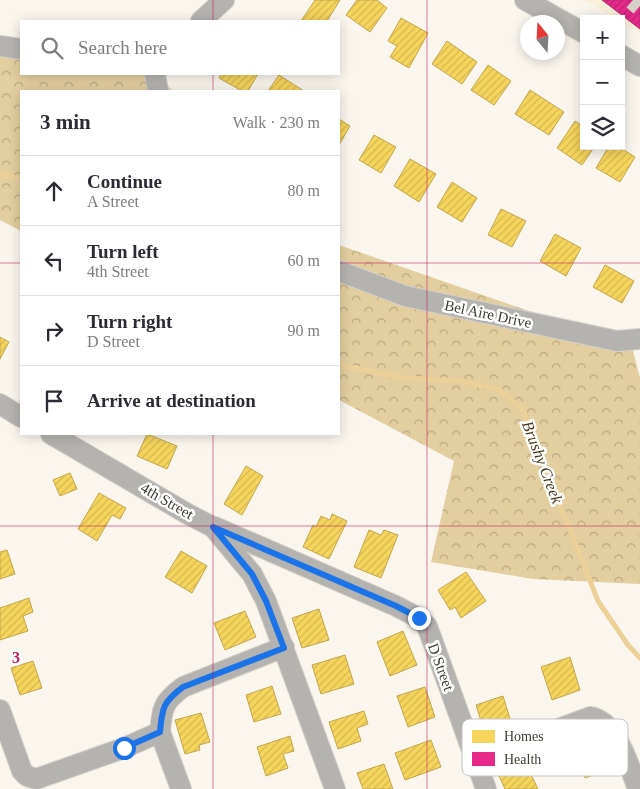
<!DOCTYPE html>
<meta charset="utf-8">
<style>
body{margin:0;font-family:Georgia,serif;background:#f2f2f3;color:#2b2b33}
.controls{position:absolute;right:15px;top:15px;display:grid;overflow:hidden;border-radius:0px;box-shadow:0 2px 12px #0003}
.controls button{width:45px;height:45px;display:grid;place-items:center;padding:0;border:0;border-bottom:1px solid #e1e1e2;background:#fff;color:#2b2b33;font:25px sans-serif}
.compass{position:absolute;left:520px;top:15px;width:45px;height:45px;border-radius:50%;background:#fff;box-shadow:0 2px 12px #0003;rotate:342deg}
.stop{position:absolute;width:15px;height:15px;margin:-11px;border:4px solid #1a73e8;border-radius:50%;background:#fff}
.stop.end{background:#1a73e8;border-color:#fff;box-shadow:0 1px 5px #0008}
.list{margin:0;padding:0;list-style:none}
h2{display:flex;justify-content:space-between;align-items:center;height:65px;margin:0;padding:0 20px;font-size:21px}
h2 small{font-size:16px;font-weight:400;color:#7c7c81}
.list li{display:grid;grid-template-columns:32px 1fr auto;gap:15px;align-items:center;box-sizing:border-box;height:70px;padding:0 20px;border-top:1px solid #e1e1e2}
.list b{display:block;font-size:19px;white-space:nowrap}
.list p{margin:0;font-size:16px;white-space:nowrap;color:#7c7c81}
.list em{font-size:16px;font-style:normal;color:#7c7c81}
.icon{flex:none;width:28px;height:28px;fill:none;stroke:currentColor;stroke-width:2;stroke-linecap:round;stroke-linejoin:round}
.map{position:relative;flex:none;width:640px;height:789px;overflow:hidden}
.search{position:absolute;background:#fff;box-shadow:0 2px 12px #0003;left:20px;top:20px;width:320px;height:55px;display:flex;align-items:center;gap:12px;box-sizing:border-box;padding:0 18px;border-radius:0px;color:#7c7c81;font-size:19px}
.panel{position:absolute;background:#fff;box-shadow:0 2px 12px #0003;left:20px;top:90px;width:320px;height:345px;border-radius:0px}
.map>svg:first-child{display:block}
.built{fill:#faf0db}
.forest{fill:url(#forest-crowns)}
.homes{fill:url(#homes-hatch);stroke:#c0a74f}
.health{fill:url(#health-hatch);stroke:#b52f70}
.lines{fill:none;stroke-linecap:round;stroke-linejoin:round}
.stream{stroke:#ebd198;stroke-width:5}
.minor-tunnel{stroke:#d5d1c8;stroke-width:20;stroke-dasharray:20 10;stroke-linecap:butt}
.minor-casing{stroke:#d4d0c9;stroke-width:22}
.minor{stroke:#b5b3af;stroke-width:20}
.route{stroke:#1a73e8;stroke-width:6}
.grid{fill:none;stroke:#c2185b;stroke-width:1;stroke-opacity:0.55}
.labels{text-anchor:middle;stroke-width:5;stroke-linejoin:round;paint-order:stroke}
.street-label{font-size:15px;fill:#413c32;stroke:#fff}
.water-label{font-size:16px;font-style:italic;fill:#453614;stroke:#fff}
.key{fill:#fff;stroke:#c6c4c2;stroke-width:1}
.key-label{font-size:14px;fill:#413c32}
.grid-label{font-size:16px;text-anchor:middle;font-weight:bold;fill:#c2185b;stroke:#fff;stroke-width:5;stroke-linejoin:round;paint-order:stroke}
</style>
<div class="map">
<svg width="640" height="789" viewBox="0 0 640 789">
<defs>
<pattern id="forest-crowns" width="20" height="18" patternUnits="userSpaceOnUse" patternTransform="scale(1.25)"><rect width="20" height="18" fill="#e3ce9f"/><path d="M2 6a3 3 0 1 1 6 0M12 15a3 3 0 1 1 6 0" fill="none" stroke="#baa882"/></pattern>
<pattern id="homes-hatch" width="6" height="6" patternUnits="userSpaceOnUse" patternTransform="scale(1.25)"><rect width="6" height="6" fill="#f6d55c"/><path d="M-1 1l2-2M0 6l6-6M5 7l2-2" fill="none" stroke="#d4b850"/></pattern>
<pattern id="health-hatch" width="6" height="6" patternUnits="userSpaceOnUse" patternTransform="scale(1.25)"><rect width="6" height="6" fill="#e7298a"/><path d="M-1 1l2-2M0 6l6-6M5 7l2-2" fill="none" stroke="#bd2471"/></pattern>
</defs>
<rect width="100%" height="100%" fill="#faf6ee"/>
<!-- built -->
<path class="built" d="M584,0H640V33L621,22V19H615Z"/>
<!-- forest -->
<g class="forest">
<path d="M0,56L21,59V74H155L173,91H21V231L0,220Z"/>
<path d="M339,245L632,347L640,378V584L533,579L431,562L454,461L339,400Z"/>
</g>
<!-- homes -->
<g class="homes">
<path d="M315,0H340L327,21H301Z"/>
<path d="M357,0H377L387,8L370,32L346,15Z"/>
<path d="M401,18L428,33L409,68L390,57L397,46L388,41Z"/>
<path d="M447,41L477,62L462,84L432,64Z"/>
<path d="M488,65L511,81L494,105L471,90Z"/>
<path d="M221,74H258L248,91H242L219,78Z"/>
<path d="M279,75L304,91H268Z"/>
<path d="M530,90L564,112L549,135L515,114Z"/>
<path d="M339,119L350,126L339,145Z"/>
<path d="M575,121L584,127V146H595L582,165L557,148Z"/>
<path d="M374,135L396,147L381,173L359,160Z"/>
<path d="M609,146H618L635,157L620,182L596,168Z"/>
<path d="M410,159L436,174L419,202L394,186Z"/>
<path d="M452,182L477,198L462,222L437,207Z"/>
<path d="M501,209L526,221L512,247L488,235Z"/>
<path d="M555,234L581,248L566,276L540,261Z"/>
<path d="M605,265L634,281L622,303L593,287Z"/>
<path d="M0,337L9,342L0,359Z"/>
<path d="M147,434L177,446L167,469L137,456Z"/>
<path d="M246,466L263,476L242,515L224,504Z"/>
<path d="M70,473L77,489L60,496L53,480Z"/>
<path d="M99,493L126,508L120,519L112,515L97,541L78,529Z"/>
<path d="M332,514L347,521L329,559L303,547L313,525L316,527L321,516L330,520Z"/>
<path d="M369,530L381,535L384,530L398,535L381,578L354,567Z"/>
<path d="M7,550L15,574L0,579V552Z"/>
<path d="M181,551L207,566L192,593L165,577Z"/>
<path d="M466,572L486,601L461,618L455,607L450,610L438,590Z"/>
<path d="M29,598L33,612L23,616L28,631L0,640V608Z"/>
<path d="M319,609L329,640L302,648L292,618Z"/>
<path d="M245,611L256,637L225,650L214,623Z"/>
<path d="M403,631L417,665L390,676L377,642Z"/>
<path d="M345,655L354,684L321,694L312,665Z"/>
<path d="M570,657L580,690L552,700L541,667Z"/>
<path d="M33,661L42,688L20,695L11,668Z"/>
<path d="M272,686L281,714L254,722L246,695Z"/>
<path d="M425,687L435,717L408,727L397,696Z"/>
<path d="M503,696L512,725L485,734L476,705Z"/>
<path d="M364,711L368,724L357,728L361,741L338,749L329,722Z"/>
<path d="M201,713L210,742L199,745L200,750L185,754L175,720Z"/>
<path d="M290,736L294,751L283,754L288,768L266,776L257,747Z"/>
<path d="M431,740L441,767L405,780L395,753Z"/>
<path d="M595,743L604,771L585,778L576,749Z"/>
<path d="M384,764L393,789H363L357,773Z"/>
<path d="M526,764L538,789H505L499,776Z"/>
</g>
<!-- health -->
<path class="health" d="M602,0H640V29Z"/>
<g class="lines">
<!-- stream -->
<g class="stream">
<path d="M0,174L21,179"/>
<path d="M339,365L405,378L461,381L500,390L523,410L598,601L628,645L640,658"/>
</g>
<!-- minor-tunnel -->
<path class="minor-tunnel" d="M633,0L640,6"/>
<!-- minor casing -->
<g class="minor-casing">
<g id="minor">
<path d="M525,0L584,33"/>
<path d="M201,21L224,0"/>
<path d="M0,46L21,49"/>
<path d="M621,55L640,66"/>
<path d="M155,74L158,91"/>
<path d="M339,271L405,296L617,341L640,339"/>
<path d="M0,404L21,417"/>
<path d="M51,434L186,513L213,527L252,574L266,601L335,789"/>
<path d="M215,527L396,606L419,618L427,626L486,789"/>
<path d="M0,710L22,771L27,776L36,779L124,748L160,732C162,708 163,702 183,687L284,647"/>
<path d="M160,732L181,789"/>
<path d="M475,760L590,717C617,721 629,766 638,789"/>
</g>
</g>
<!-- minor -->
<use href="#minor" class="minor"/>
</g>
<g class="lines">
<!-- route -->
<path class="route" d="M124,748L160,732C162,708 163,702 183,687L284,648L266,601L252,574L213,527L396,606L419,618"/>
</g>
<!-- grid -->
<path class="grid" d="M213,0V21M427,0V789M213,74V91M0,263H21M339,263H640M213,434V789M0,526H640"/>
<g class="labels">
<!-- street labels -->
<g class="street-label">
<text transform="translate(488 314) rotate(12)" y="5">Bel Aire Drive</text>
<text transform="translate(167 501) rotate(30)" y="5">4th Street</text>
<text transform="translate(441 667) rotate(70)" y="5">D Street</text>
</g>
<!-- water labels -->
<g class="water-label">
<text transform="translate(543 462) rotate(69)" y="6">Brushy Creek</text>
</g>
</g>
<!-- legend -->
<rect x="462" y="719" width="166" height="57" rx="8" class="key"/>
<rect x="472" y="730" width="23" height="13" fill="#f6d55c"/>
<rect x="472" y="752" width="23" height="14" fill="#e7298a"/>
<g class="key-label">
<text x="504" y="741">Homes</text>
<text x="504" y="764">Health</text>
</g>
<g class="grid-label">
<text x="16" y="663">3</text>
</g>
</svg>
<div class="controls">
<button>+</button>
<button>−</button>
<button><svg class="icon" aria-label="layers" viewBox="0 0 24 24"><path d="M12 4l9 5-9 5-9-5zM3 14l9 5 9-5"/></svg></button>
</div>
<svg class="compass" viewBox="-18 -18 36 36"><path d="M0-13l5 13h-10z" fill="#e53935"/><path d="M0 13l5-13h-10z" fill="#7c7c81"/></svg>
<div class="stop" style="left:124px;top:748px"></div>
<div class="stop end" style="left:419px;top:618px"></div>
<div class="search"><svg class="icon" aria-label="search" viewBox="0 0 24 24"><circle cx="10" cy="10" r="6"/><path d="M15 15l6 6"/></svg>Search here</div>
<section class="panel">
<h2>3 min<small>Walk · 230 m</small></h2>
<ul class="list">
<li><svg class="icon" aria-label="ahead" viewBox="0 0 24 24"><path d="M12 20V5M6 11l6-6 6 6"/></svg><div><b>Continue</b><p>A Street</p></div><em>80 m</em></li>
<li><svg class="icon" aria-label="left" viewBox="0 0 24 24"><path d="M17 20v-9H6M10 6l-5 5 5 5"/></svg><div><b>Turn left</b><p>4th Street</p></div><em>60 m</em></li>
<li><svg class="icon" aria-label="right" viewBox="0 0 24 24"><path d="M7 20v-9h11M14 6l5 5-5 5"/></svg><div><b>Turn right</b><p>D Street</p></div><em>90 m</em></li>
<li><svg class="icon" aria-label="arrive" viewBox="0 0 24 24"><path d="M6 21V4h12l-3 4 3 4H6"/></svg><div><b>Arrive at destination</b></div></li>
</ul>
</section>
</div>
